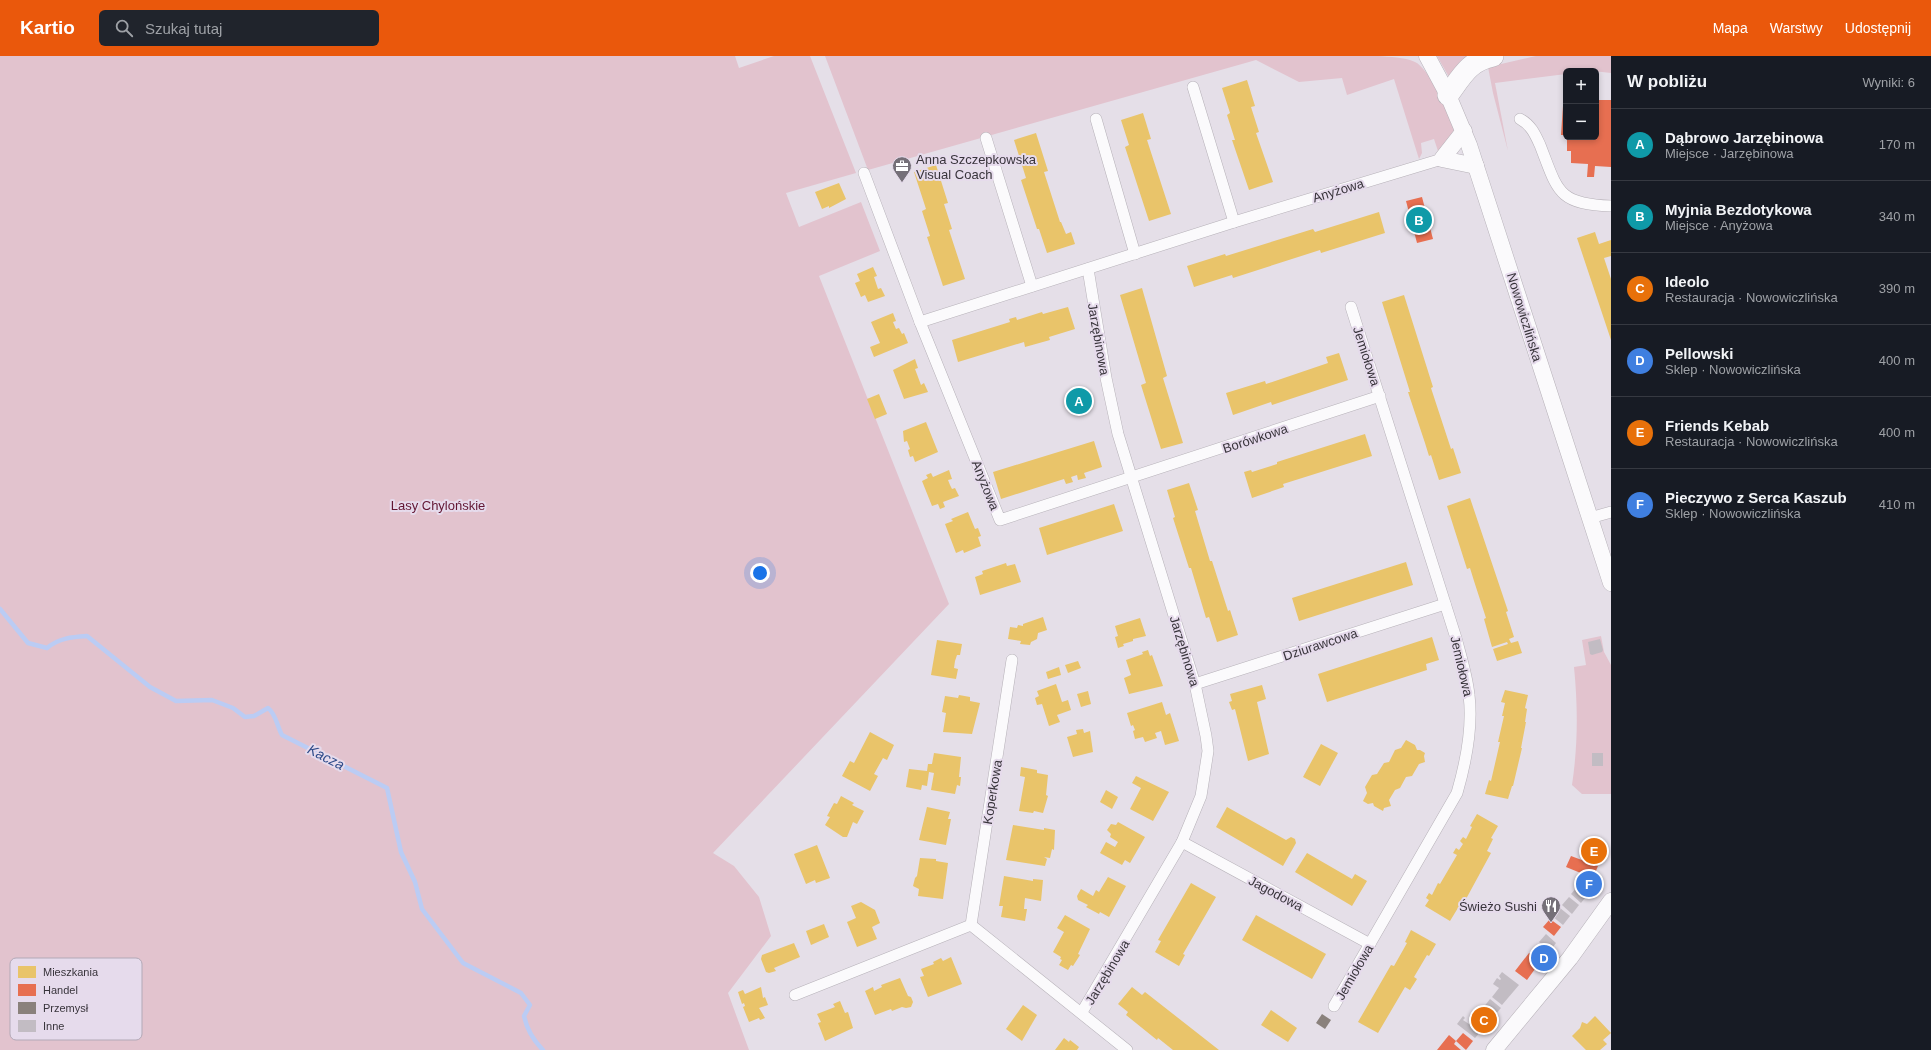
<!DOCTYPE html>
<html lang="pl">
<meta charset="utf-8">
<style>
body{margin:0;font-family:Arial,sans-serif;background:#20242c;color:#f1f3f6}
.controls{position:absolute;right:12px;top:12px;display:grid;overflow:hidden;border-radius:6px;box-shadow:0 2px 6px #0003}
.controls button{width:36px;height:36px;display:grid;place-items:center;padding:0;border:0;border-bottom:1px solid #363941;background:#171b24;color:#f1f3f6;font:20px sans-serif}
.you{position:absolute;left:760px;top:517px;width:14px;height:14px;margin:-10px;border:3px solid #fff;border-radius:50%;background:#1a73e8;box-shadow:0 0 0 6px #1a73e833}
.badge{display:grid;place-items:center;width:26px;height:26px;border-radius:50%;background:#ea580c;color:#fff;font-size:13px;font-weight:700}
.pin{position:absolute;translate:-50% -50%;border:2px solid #fff;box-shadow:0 1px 4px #0006}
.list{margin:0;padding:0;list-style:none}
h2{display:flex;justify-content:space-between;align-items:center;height:52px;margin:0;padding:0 16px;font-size:17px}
h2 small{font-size:13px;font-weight:400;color:#9ea1a6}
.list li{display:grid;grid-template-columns:26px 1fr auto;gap:12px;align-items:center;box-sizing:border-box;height:72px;padding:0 16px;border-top:1px solid #363941}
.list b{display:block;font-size:15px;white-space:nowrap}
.list p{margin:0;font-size:13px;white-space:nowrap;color:#9ea1a6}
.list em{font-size:13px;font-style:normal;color:#9ea1a6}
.icon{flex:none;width:22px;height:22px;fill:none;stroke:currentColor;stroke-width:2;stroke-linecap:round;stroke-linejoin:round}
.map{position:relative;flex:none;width:1611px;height:994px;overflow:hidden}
header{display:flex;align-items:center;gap:24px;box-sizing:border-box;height:56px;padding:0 20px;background:#ea580c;color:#fff}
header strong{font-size:19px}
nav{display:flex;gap:22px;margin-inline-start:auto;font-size:14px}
.search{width:280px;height:36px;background:#20242c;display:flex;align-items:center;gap:10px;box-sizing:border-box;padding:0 14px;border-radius:6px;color:#9ea1a6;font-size:15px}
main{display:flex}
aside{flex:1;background:#171b24}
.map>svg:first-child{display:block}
.green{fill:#e2c3ce}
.homes{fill:#e9c46a}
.shops{fill:#e76f51}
.industry{fill:#8a817c}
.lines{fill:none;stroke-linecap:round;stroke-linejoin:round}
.stream{stroke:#bbccf4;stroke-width:4.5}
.building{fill:#c2bcc3}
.street-casing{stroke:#b6b1b8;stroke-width:12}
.secondary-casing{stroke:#b6b1b8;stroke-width:17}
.highway-casing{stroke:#b6b1b8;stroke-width:22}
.street{stroke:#fbfafc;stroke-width:11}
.secondary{stroke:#fbfafc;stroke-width:16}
.highway{stroke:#fbfafc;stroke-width:21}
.labels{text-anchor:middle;stroke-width:4;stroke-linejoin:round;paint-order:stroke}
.poi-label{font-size:13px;fill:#38343b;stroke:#e6dbec;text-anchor:start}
.street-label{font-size:13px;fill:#38343b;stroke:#e6dbec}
.park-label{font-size:13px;fill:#621633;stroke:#e6dbec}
.water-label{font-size:14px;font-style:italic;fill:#2e4b89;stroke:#e6dbec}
.key{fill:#e6dbec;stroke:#b2a9b7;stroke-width:1}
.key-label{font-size:11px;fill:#38343b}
</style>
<header>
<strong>Kartio</strong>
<div class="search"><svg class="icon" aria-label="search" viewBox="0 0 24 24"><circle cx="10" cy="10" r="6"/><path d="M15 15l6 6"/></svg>Szukaj tutaj</div>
<nav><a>Mapa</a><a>Warstwy</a><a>Udostępnij</a></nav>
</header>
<main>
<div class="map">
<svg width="1611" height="994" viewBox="0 0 1611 994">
<rect width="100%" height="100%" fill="#e5dfe8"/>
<!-- green -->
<g class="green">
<path d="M0,0H735L739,12L774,0H810L856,117L786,137L799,171L861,146L880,195L819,220L949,548L713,797L734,810L759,841L771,880L728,937L749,994H0Z"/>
<path d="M825,0H1378C1390,1 1404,1 1415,6C1429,12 1453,62 1454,76L1441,96L1438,95L1434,83L1421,87L1422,97L1419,103L1394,23L1347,39L1342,22L1299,26L1256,4L868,114Z"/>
<path d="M1437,0H1466V1L1449,21Z"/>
<path d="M1536,0H1611V17L1593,15H1566V18L1495,27L1508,95L1493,37L1488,11Z"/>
<path d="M1601,580L1604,596L1611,609V738H1582L1572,729C1578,689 1578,651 1574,611L1586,609L1582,584Z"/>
</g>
<!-- homes -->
<g class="homes">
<path d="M1247,24L1255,50L1251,51L1259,76L1256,77L1273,126L1249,134L1232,84H1235L1227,59L1230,57L1222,32Z"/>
<path d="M1143,57L1151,83L1147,84L1171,158L1149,165L1125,91L1129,89L1121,64Z"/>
<path d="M1036,77L1048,115L1044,116L1060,166H1061L1066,178L1071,176L1075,188L1047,197L1039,173H1037L1021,124L1026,122L1014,84Z"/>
<path d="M936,109L948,147L944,148L952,173L949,174L965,223L943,230L927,181L930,180L922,155L926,153L914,116Z"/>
<path d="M839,127L846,143L829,152V150L822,153L815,136Z"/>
<path d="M1379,156L1385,177L1321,197L1320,194L1233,222L1232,219L1194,231L1187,210L1225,198L1226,200L1313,173L1315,176Z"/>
<path d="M1595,176L1599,188L1611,184V200L1604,202L1611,223V284L1577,182Z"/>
<path d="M873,211L877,220L874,221L878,233L881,232L885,240L868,246L865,239L861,241L855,227L860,225L857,218Z"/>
<path d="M1142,232L1167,320L1163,322L1183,387L1161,393L1141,329L1146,327L1120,239Z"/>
<path d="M1404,239L1433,331L1431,332L1451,393L1453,392L1461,417L1439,424L1431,399L1429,400L1425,387L1408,336H1410L1382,246Z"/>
<path d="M1068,251L1075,273L1049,281L1050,284L1025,291L1024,286L958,306L952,284L1010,266L1009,263L1016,261L1017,264L1042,256L1043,258Z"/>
<path d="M893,257L896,265L893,266L896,273L899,272L902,278L904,277L908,287L874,301L870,291L880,287L871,266Z"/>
<path d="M1339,297L1348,324L1272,349L1271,346L1233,359L1226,337L1265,325L1266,328L1328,307L1326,301Z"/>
<path d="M915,303L918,312L915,313L921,329L924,327L928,336L904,343L893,314Z"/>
<path d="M879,338L887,358L875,363L867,343Z"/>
<path d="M1083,339L1086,349L1075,352L1072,342Z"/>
<path d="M926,366L938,396L915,406L913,400L910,401L908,394L910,393L907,385L904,386L903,375Z"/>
<path d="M1365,378L1372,400L1283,428L1284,431L1252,442L1244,416L1251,414L1252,416L1271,410L1277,408V406Z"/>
<path d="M1094,385L1102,411L1084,417L1086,422L1078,424L1077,419L1071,421L1073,426L1066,428L1064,423L1001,443L993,416Z"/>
<path d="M949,414L952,423L948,424L950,429L952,433L955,432L959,440L943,446L945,451L940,453L938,448L932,450L922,425L928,422L926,419L931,417L933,421Z"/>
<path d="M1189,427L1198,454L1195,455L1210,505H1212L1228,555L1230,554L1238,579L1217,586L1209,561L1206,562L1191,512H1189L1173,462L1175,461L1167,434Z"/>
<path d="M1470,442L1508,555L1506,556L1514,581L1509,583L1511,587L1518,585L1522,597L1497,605L1493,593L1508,588L1507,586L1492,591L1484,563L1486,562L1474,525L1470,512L1467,513L1447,450Z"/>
<path d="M1114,448L1123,475L1047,499L1039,472Z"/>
<path d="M968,456L975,473L978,472L981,480L978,481L981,490L964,497L963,494L956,497L945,468L953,465L951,463Z"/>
<path d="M1406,506L1413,529L1299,565L1292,542Z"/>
<path d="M1006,507L1007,510L1015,508L1021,526L980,539L975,521L983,518L982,515Z"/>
<path d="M1043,561L1047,574L1038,577L1037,583L1031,586L1030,589L1020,588L1021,585L1008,583L1010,571L1017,572L1018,569L1023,570V568Z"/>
<path d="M1140,562L1146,580L1133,583V585L1123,588L1124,590L1118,592L1115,581L1118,580L1115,570Z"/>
<path d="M1432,581L1439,604L1426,608L1427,614L1327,646L1318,618Z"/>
<path d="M937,584L962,588L960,599H957L955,605L954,612L958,613L956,623L931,619Z"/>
<path d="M1148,594L1150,600L1152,599L1163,630L1129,638L1124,622L1131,619L1126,604L1143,598L1142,596Z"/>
<path d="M1078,605L1081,612L1068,617L1065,609Z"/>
<path d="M1059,611L1061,619L1048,623L1046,616Z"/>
<path d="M1056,628L1062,646L1068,644L1071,654L1057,659L1060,666L1049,670L1042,648L1037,649L1035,642L1039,640L1037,635Z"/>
<path d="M1262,629L1266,643L1257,646L1269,698L1248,705L1235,653L1232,654L1229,646L1232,645L1230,638Z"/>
<path d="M1505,634L1528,639L1525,652L1527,653L1525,666H1526L1521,692H1522L1513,730H1512L1508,743L1485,738L1489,724L1491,725L1500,686H1498L1504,660H1502L1505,647L1501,646Z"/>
<path d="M1088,635L1091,648L1081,651L1077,638Z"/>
<path d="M959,639L970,641V645L980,647L972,678L943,676L946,657L942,656L945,640L958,642Z"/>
<path d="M1162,646L1166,659L1170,657L1179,685L1165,689L1161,675L1155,677L1157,682L1145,686L1143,681L1135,683L1133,675L1135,674L1133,669L1131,670L1127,657Z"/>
<path d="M1083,673L1084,677L1090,675L1093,696L1073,701L1067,681L1077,678L1076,674Z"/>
<path d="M870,676L894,689L887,704L883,702L874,718L878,720L870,735L842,720L850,705L854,707Z"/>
<path d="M1406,684L1415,689L1417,694H1420L1425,697L1424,700L1425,706L1419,708L1412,720L1406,721L1400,732L1395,734L1389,744L1391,750L1384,752L1383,755L1374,750L1373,747L1368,748L1363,745L1367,737L1365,731L1372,719L1377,718L1384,707L1389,706L1395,694L1401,692Z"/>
<path d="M1321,688L1338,697L1320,730L1303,721Z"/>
<path d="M934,697L961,701L959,721H961L960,730L957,729L955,738L931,734L934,717L929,716L927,730L922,729L921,734L906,731L909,713L927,715L928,708H932Z"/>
<path d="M1021,711L1037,714V717L1048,719L1046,739L1048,740L1043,757L1034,755L1033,757L1019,755L1025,721L1020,720Z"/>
<path d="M1136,720L1169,736L1153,765L1130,753L1141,732L1132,727Z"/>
<path d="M1106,734L1118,741L1112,753L1100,746Z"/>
<path d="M841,740L854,747L852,749L864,755L857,768L853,766L847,781H843L825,769L830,761L827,760L834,747L837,748Z"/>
<path d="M927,751L950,756L948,763H951L946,789L919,784Z"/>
<path d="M1227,751L1286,784L1291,781L1295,783L1296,787L1283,810L1216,771Z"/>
<path d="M1477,758L1498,770L1491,782L1493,783L1487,795L1491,797L1466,843L1464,842L1450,865L1425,850L1429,844L1426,842L1429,837L1432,839L1438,827L1440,828L1457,799L1453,797L1456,792L1459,794L1463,788L1460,785L1463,781L1466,783L1472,771L1470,770Z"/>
<path d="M1118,766L1145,781L1130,807L1125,804L1122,809L1100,797L1106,786L1115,791L1118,786L1110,781L1111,778L1107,774L1111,768L1116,769Z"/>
<path d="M1013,769L1044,774V772L1055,774L1054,794L1052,793L1050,802L1044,801L1047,803L1045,810L1006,804Z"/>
<path d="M817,789L830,822L816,827L815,824L806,828L794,798Z"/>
<path d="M1307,797L1352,823L1355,818L1367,825L1352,850L1295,816Z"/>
<path d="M920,802L936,803V805L948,807L943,843L918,840L919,833L913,830L915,822L917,820Z"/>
<path d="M1004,820L1033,825V823L1043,824L1041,845L1025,842L1024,853H1027L1025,865L1001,861L1003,850H999Z"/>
<path d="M1108,821L1126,830L1109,861L1100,856L1099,858L1086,851L1088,849L1078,844L1077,840L1081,833L1093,840L1096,834L1099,836Z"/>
<path d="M1191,827L1216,841L1183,898L1185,899L1179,910L1155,896L1161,885L1158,884Z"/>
<path d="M861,846L875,854L880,867L872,871L877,883L857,891L847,866L856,862L851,850Z"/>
<path d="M1065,859L1090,873L1078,898L1080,899L1073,910L1071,909L1068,914L1059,909L1062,904L1060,903L1061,901L1053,896L1064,876L1057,872Z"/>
<path d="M1256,859L1326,898L1312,923L1242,884Z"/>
<path d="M824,868L829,881L811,889L806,875Z"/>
<path d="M1411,874L1436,888L1429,900L1427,899L1414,921L1417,923L1410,934L1405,931L1378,977L1358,966L1391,909L1394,910L1407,887L1405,886Z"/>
<path d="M794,887L800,901L774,912L776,915L769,917L766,916L761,903L762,899Z"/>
<path d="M951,901L962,928L928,941L920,921L924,920L921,913L934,908L933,906L941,902L943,905Z"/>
<path d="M900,922L908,940L911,941L913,946L911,951L906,952L902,951L892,955L891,953L875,959L865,935L873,931L874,935L882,931L881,929Z"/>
<path d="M761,931L763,942L765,941L768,949L759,952L765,962L760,964L759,962L749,966L743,951L745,950L744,947L742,948L738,936L743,934L745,938Z"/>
<path d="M1132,931L1142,939L1145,936L1219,994H1173L1158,982L1157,984L1126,959L1128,956L1118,948Z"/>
<path d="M840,945L845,957L848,956L853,972L825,985L818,967L821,966L817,958L835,951L833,948Z"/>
<path d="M1023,949L1037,959L1022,985L1006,973Z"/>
<path d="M1271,954L1297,972L1288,986L1261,969Z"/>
<path d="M1595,960L1611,977L1603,984L1607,988L1600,994H1586L1572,980L1580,972L1582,966L1587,968Z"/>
<path d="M1064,982L1069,986L1070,984L1079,991L1077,994H1055Z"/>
</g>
<!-- shops -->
<g class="shops">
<path d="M1596,44H1611V111L1595,110L1594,121H1587L1588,108L1571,107V95H1567V81H1596Z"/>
<path d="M1563,50H1566V79H1561Z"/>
<path d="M1422,141L1433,183L1417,187L1406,145Z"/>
<path d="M1586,788H1601V804L1585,803Z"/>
<path d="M1571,800L1598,810L1593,822L1566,811Z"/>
<path d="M1588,820L1596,826L1590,834L1582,828Z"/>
<path d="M1550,863L1561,871L1554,880L1543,871Z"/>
<path d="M1542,893L1553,901L1545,910L1540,906L1527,924L1515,915L1529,897L1535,902Z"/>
<path d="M1481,954L1491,963L1484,971L1474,963Z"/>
<path d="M1463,977L1473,985L1466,994L1456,985Z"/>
<path d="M1449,979L1456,985L1454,988L1461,994H1437Z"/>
</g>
<!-- industry -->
<path class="industry" d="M1322,958L1331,964L1325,973L1316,967Z"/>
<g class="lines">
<!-- stream -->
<path class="stream" d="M0,553L28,587L47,592C59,582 72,581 87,580L150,631L176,645L212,644L233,652L245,661L254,660L268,652C276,658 277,670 282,679L387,732L401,796L415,826L422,853L463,907L521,937L530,949L524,960C527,974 533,984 543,994"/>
</g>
<!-- building -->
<g class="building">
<path d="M1600,583L1603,594L1602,596L1592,599L1590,598L1588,586Z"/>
<rect x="1592" y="697" width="11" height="13"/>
<path d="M1578,830L1588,838L1581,847L1571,838Z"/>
<path d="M1569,841L1579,849L1572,858L1562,849Z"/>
<path d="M1560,852L1570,860L1563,869L1552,860Z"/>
<path d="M1546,878L1556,887L1550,895L1539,886Z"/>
<path d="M1502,916L1519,929L1502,949L1492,941L1499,932L1493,928L1497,922L1500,924L1501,923L1499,920Z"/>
<path d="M1490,943L1501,952L1494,960L1483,952Z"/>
<path d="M1463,960L1465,962L1463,964L1469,968L1472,965L1482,974L1475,982L1457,968Z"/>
</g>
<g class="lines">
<!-- street casing -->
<g class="street-casing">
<g id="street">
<path d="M1193,31L1234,166"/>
<path d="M1096,63L1135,198"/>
<path d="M1520,63C1531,69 1535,78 1540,89C1558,135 1557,148 1611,150"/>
<path d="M986,82L1032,230"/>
<path d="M864,117L920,266L1000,464L1380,340"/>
<path d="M920,266L1234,166L1442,103"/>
<path d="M1590,462L1611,456"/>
<path d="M1012,604L971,869L1127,994"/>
<path d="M1195,628L1445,548"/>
<path d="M1182,786L1370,888"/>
<path d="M795,939L971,869"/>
<path d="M1334,950L1457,737C1466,706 1473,671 1469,639C1467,619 1461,601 1456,582L1351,251"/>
<path d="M1082,956L1182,786L1201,740L1208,695L1206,680L1195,628L1118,378L1106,322L1088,213"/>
</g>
</g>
<!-- secondary casing -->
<g class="secondary-casing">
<g id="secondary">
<path d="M1427,0L1448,39L1469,89L1611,527"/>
<path d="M1464,75L1442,103L1476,110"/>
<path d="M1494,994L1570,902L1611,845"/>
</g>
</g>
<!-- highway casing -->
<g class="highway-casing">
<path id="highway" d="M1448,39C1462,20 1469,5 1493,0"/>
</g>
<!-- street -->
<use href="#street" class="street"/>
<!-- secondary -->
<use href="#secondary" class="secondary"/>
<!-- highway -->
<use href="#highway" class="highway"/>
</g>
<!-- icons -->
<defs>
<g id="office-pin" transform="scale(1)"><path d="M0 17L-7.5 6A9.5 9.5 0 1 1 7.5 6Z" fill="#757078" stroke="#e6dbec"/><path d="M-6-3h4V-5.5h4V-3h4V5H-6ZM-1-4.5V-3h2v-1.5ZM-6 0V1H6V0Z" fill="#fff"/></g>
<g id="restaurant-pin" transform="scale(1)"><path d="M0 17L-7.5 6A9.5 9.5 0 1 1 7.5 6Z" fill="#757078" stroke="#e6dbec"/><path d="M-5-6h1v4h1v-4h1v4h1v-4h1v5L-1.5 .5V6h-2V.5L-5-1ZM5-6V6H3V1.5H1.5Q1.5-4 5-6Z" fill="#fff"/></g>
</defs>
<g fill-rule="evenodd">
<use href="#office-pin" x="902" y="110"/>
<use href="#restaurant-pin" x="1551" y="850"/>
</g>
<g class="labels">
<!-- poi labels -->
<g class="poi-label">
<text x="916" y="108">Anna Szczepkowska<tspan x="916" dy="15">Visual Coach</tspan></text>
<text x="1537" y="855" text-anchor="end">Świeżo Sushi</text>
</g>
<!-- street labels -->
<g class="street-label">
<text transform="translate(1338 134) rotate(-17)" y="5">Anyżowa</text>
<text transform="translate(1525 261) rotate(73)" y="5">Nowowiczlińska</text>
<text transform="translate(1099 283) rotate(80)" y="5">Jarzębinowa</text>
<text transform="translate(1367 300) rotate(72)" y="5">Jemiołowa</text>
<text transform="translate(1255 382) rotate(-18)" y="5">Borówkowa</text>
<text transform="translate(986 429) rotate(68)" y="5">Anyżowa</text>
<text transform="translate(1320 588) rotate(-18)" y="5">Dziurawcowa</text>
<text transform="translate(1185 595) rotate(73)" y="5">Jarzębinowa</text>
<text transform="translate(1462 610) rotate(77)" y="5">Jemiołowa</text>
<text transform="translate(992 736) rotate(-81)" y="5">Koperkowa</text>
<text transform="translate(1276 837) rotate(28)" y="5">Jagodowa</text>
<text transform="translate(1107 916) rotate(-59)" y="5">Jarzębinowa</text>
<text transform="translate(1354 916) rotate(-60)" y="5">Jemiołowa</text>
</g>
<!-- park labels -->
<g class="park-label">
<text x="438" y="454">Lasy Chylońskie</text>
</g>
<!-- water labels -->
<g class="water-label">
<text transform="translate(326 701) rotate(27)" y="5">Kacza</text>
</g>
</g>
<!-- legend -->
<rect x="10" y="902" width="132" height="82" rx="6" class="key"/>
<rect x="18" y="910" width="18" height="12" fill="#e9c46a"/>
<rect x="18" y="928" width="18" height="12" fill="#e76f51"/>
<rect x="18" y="946" width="18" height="12" fill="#8a817c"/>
<rect x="18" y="964" width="18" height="12" fill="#c2bcc3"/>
<g class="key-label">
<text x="43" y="920">Mieszkania</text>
<text x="43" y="938">Handel</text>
<text x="43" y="956">Przemysł</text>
<text x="43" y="974">Inne</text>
</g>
</svg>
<div class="controls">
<button>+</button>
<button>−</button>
</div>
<div class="you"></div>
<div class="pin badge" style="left:1079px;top:345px;background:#0f9aa8">A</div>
<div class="pin badge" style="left:1419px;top:164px;background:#0f9aa8">B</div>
<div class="pin badge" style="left:1484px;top:964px;background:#e8710a">C</div>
<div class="pin badge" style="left:1544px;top:902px;background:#3f7fe0">D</div>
<div class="pin badge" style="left:1594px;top:795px;background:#e8710a">E</div>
<div class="pin badge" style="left:1589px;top:828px;background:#3f7fe0">F</div>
</div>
<aside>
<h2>W pobliżu<small>Wyniki: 6</small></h2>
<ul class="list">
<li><span class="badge" style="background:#0f9aa8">A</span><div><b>Dąbrowo Jarzębinowa</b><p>Miejsce · Jarzębinowa</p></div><em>170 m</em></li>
<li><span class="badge" style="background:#0f9aa8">B</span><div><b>Myjnia Bezdotykowa</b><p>Miejsce · Anyżowa</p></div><em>340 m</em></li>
<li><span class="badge" style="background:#e8710a">C</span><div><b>Ideolo</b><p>Restauracja · Nowowiczlińska</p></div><em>390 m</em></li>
<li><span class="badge" style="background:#3f7fe0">D</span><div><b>Pellowski</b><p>Sklep · Nowowiczlińska</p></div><em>400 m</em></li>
<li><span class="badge" style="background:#e8710a">E</span><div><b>Friends Kebab</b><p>Restauracja · Nowowiczlińska</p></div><em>400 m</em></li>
<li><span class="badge" style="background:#3f7fe0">F</span><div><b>Pieczywo z Serca Kaszub</b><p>Sklep · Nowowiczlińska</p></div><em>410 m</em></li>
</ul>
</aside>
</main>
